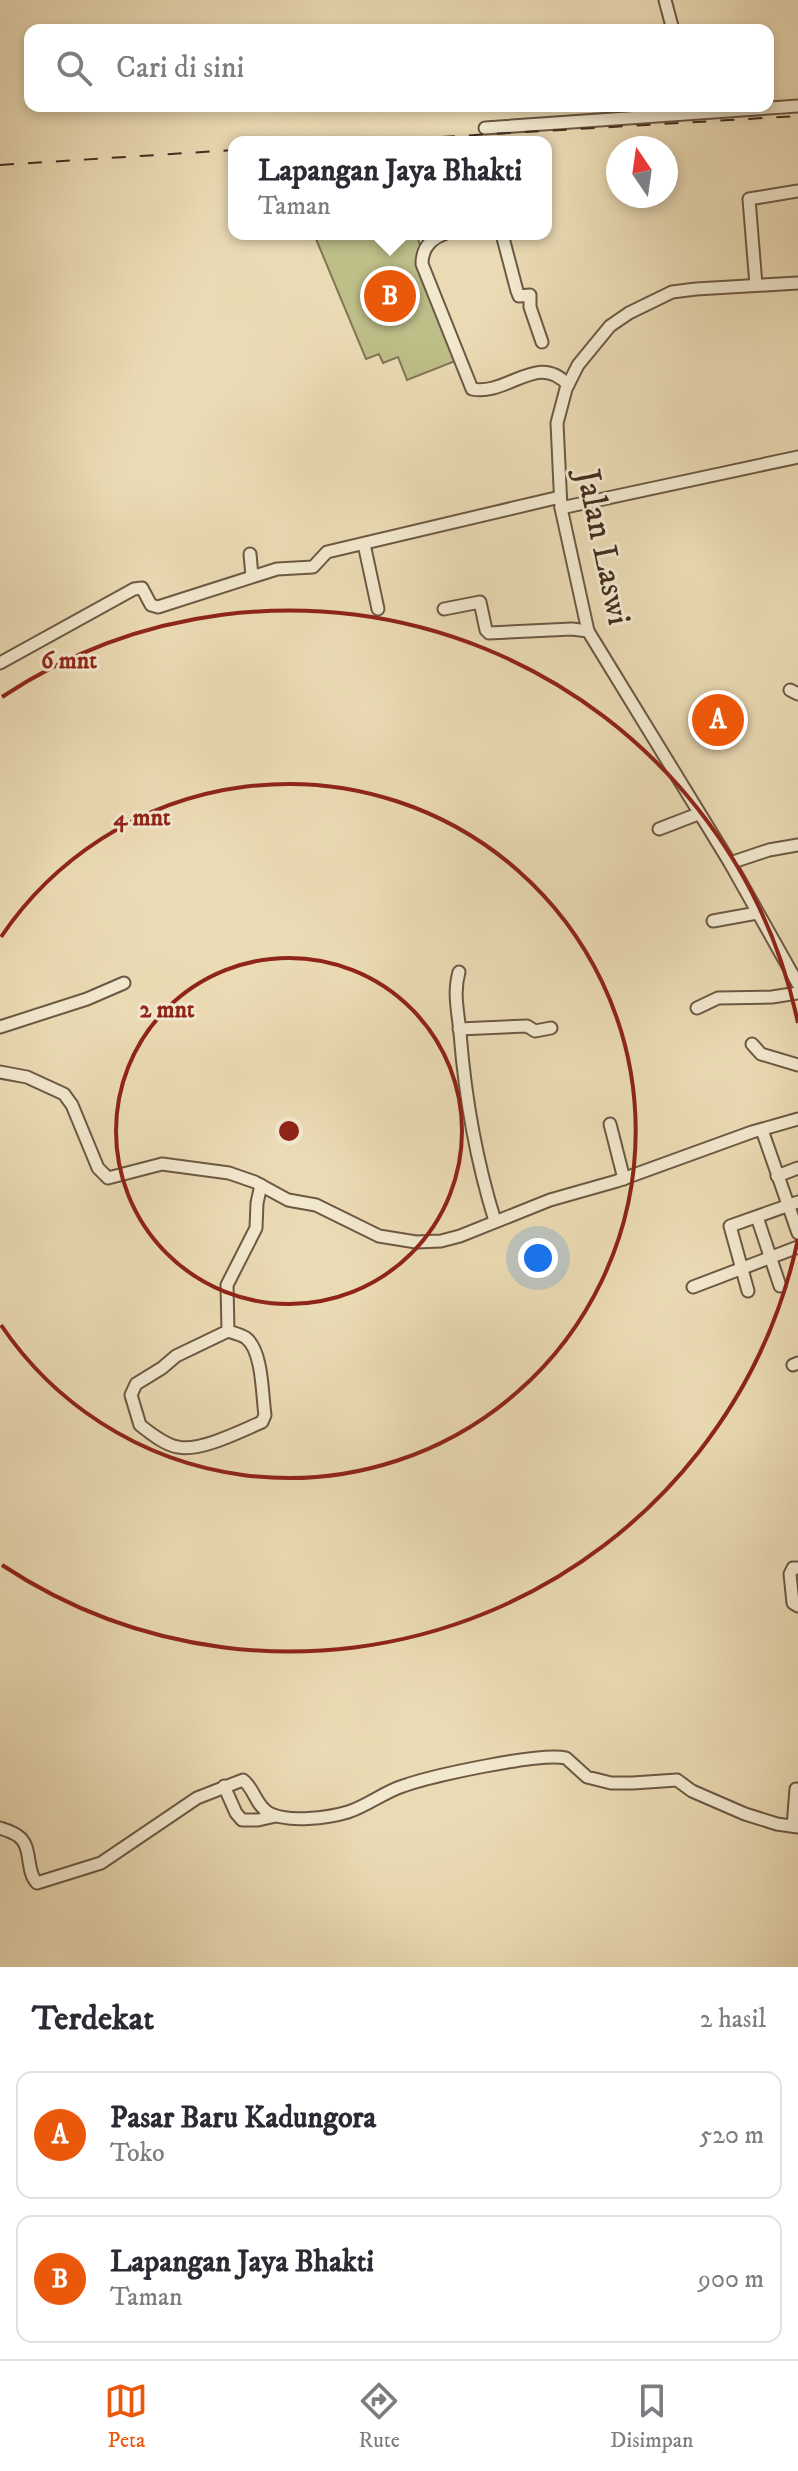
<!DOCTYPE html>
<html lang="id">
<style>
body{margin:0;font-family:"IM FELL DW Pica",serif;background:#f7f7f7;color:#2b2b33}
.compass{position:absolute;left:606px;top:136px;width:72px;height:72px;border-radius:50%;background:#fff;box-shadow:0 4px 12px #0003;rotate:347deg}
.you{position:absolute;left:538px;top:1258px;width:28px;height:28px;margin:-20px;border:6px solid #fff;border-radius:50%;background:#1a73e8;box-shadow:0 0 0 12px #1a73e833}
.badge{display:grid;place-items:center;width:52px;height:52px;border-radius:50%;background:#ea580c;color:#fff;font-size:26px;font-weight:700}
.pin{position:absolute;translate:-50% -50%;border:4px solid #fff;box-shadow:0 2px 8px #0006}
.popup{position:absolute;left:228px;top:136px;width:324px;height:104px;box-sizing:border-box;display:grid;place-content:center;border-radius:16px;background:#fff;filter:drop-shadow(0 2px 6px #0005);font-size:26px;white-space:nowrap;color:#7c7c81}
.popup b{font-size:30px;color:#2b2b33}
.popup::after{content:'';position:absolute;left:50%;top:100%;margin-left:-16px;border:16px solid transparent;border-top-color:#fff}
.list{margin:0;padding:0;list-style:none}
h2{display:flex;justify-content:space-between;align-items:center;height:104px;margin:0;padding:0 32px;font-size:34px}
h2 small{font-size:26px;font-weight:400;color:#7c7c81}
.list li{display:grid;grid-template-columns:52px 1fr auto;gap:24px;align-items:center;box-sizing:border-box;height:128px;margin:0 16px 16px;padding:0 16px;border:2px solid #e1e1e2;border-radius:16px}
.list b{display:block;font-size:30px;white-space:nowrap}
.list p{margin:0;font-size:26px;white-space:nowrap;color:#7c7c81}
.list em{font-size:26px;font-style:normal;color:#7c7c81}
.icon{flex:none;width:44px;height:44px;fill:none;stroke:currentColor;stroke-width:2;stroke-linecap:round;stroke-linejoin:round}
.map{position:relative;flex:none;width:798px;height:1967px;overflow:hidden}
.search{position:absolute;background:#fff;box-shadow:0 4px 12px #0003;left:24px;right:24px;top:24px;height:88px;display:flex;align-items:center;gap:20px;box-sizing:border-box;padding:0 28px;border-radius:16px;color:#7c7c81;font-size:30px}
.sheet{height:392px;background:#fff}
nav{display:flex;justify-content:space-around;align-items:center;box-sizing:border-box;height:112px;border-top:2px solid #e1e1e2;background:#fff;font-size:22px;color:#7c7c81}
nav a{display:grid;justify-items:center;gap:4px}
nav .on{color:#ea580c}
.map>svg:first-child{display:block}
.green{fill:#bebe89;stroke:#807654;stroke-width:2}
.lines{fill:none;stroke-linecap:round;stroke-linejoin:round}
.minor-casing{stroke:#6d5844;stroke-width:15}
.minor{stroke:#f2e8ce;stroke-width:11}
.rail{stroke:#432d1f;stroke-width:2;stroke-dasharray:14 14;stroke-linecap:butt}
.ring{fill:none;stroke:#8f2418;stroke-width:4}
.labels{text-anchor:middle;stroke-width:6;stroke-linejoin:round;paint-order:stroke}
.street-label{font-size:34px;fill:#432d1f;stroke:#f2e8ce}
.centre{fill:#8f2418;stroke:#f2e8ce;stroke-width:4}
.ring-label{font-size:24px;text-anchor:middle;font-weight:bold;fill:#8f2418;stroke:#f2e8ce;stroke-width:6;stroke-linejoin:round;paint-order:stroke}
</style>
<div class="map">
<svg width="798" height="1967" viewBox="0 0 798 1967">
<rect width="100%" height="100%" fill="#ebdbb4"/>
<filter id="stains"><feTurbulence type="fractalNoise" baseFrequency=".0025" numOctaves="4"/><feColorMatrix values="0 0 0 0 .2 0 0 0 0 .09 0 0 0 0 .02 0 0 0 .5 -.17"/></filter>
<radialGradient id="worn" r=".72"><stop offset=".6" stop-color="#630" stop-opacity="0"/><stop offset="1" stop-color="#630" stop-opacity=".3"/></radialGradient>
<!-- green -->
<path class="green" d="M326,234H416L463,358L407,380L398,357L383,363L379,354L366,359L316,239Z"/>
<g class="lines">
<!-- minor casing -->
<g class="minor-casing">
<g id="minor">
<path d="M665,0L673,30"/>
<path d="M485,128L798,106"/>
<path d="M444,234C430,239 422,249 422,264L472,389C508,396 538,351 568,385"/>
<path d="M502,234L517,291L519,296L530,295V307L542,342"/>
<path d="M798,283L696,289L672,292L629,313L610,326L578,365L566,389L557,423L561,508L588,631L730,863L798,984"/>
<path d="M756,285L749,199L798,191"/>
<path d="M561,508L798,457"/>
<path d="M364,544L378,609"/>
<path d="M250,554L252,576"/>
<path d="M444,609L480,602L486,630L489,633L572,629L588,631"/>
<path d="M0,663L134,589L142,588L151,605L158,607L277,569L313,567L327,552L560,497"/>
<path d="M790,690L798,694"/>
<path d="M659,829L698,814"/>
<path d="M730,863L769,850L798,845"/>
<path d="M713,921L757,913"/>
<path d="M459,972C453,993 458,1011 460,1033C465,1096 476,1160 495,1221"/>
<path d="M697,1008L718,998L772,997L798,993"/>
<path d="M0,1027L87,999L124,983"/>
<path d="M459,1029L527,1026L535,1031L551,1028"/>
<path d="M752,1044L761,1054L798,1065"/>
<path d="M0,1072L27,1077L64,1094L72,1105L98,1168L108,1178L162,1164L229,1173L255,1182L288,1200L316,1205L379,1236L416,1242L441,1241L460,1236L550,1200L617,1181L752,1132L798,1119"/>
<path d="M610,1124L624,1179"/>
<path d="M762,1130L798,1233"/>
<path d="M777,1176L798,1168"/>
<path d="M757,1217L780,1286"/>
<path d="M693,1287L798,1247"/>
<path d="M748,1291L730,1226L798,1202"/>
<path d="M228,1331C234,1333 242,1335 246,1338C263,1351 262,1396 265,1415L262,1422C241,1431 200,1452 178,1447C165,1445 150,1433 140,1425L131,1395L136,1384L162,1368L176,1356L228,1331L227,1285L256,1228L257,1203L261,1185"/>
<path d="M793,1365L798,1363"/>
<path d="M798,1568H793L790,1574L793,1603L798,1606"/>
<path d="M224,1786L236,1813L242,1820H258L276,1816"/>
<path d="M793,1826L796,1789"/>
<path d="M0,1828C6,1830 13,1832 18,1836C33,1846 25,1871 37,1883L101,1863L197,1798L243,1780C254,1788 256,1806 269,1813C288,1823 328,1818 348,1812C367,1806 384,1792 403,1786C431,1776 540,1752 566,1758L587,1777L611,1783H633L677,1780L692,1791L745,1814L777,1824L798,1827"/>
</g>
</g>
<!-- minor -->
<use href="#minor" class="minor"/>
<!-- rail -->
<g class="rail">
<path d="M357,142L798,116"/>
<path d="M0,165L234,150"/>
</g>
</g>
<!-- distance rings -->
<g class="ring">
<circle cx="289" cy="1131" r="173"/>
<path d="M1 937A347 347 0 1 1 1 1325"/>
<path d="M798 1239A520 520 0 0 1 2 1565M2 697A520 520 0 0 1 798 1023"/>
</g>
<g class="labels">
<!-- street labels -->
<g class="street-label">
<text transform="translate(605 547) rotate(78)" y="12">Jalan Laswi</text>
</g>
</g>
<circle cx="289" cy="1131" r="12" class="centre"/>
<g class="ring-label">
<text x="69" y="668">6 mnt</text>
<text x="142" y="825">4 mnt</text>
<text x="167" y="1017">2 mnt</text>
</g>
<rect width="100%" height="100%" filter="url(#stains)"/>
<rect width="100%" height="100%" fill="url(#worn)"/>
</svg>
<svg class="compass" viewBox="-18 -18 36 36"><path d="M0-13l5 13h-10z" fill="#e53935"/><path d="M0 13l5-13h-10z" fill="#7c7c81"/></svg>
<div class="you"></div>
<div class="pin badge" style="left:718px;top:720px">A</div>
<div class="pin badge" style="left:390px;top:296px">B</div>
<div class="popup"><b>Lapangan Jaya Bhakti</b>Taman</div>
<div class="search"><svg class="icon" aria-label="search" viewBox="0 0 24 24"><circle cx="10" cy="10" r="6"/><path d="M15 15l6 6"/></svg>Cari di sini</div>
</div>
<section class="sheet">
<h2>Terdekat<small>2 hasil</small></h2>
<ul class="list">
<li><span class="badge">A</span><div><b>Pasar Baru Kadungora</b><p>Toko</p></div><em>520 m</em></li>
<li><span class="badge">B</span><div><b>Lapangan Jaya Bhakti</b><p>Taman</p></div><em>900 m</em></li>
</ul>
</section>
<nav>
<a class="on"><svg class="icon" aria-label="map" viewBox="0 0 24 24"><path d="M3 6l6-2 6 2 6-2v14l-6 2-6-2-6 2zM9 4v14M15 6v14"/></svg>Peta</a>
<a><svg class="icon" aria-label="directions" viewBox="0 0 24 24"><path d="M12 3l9 9-9 9-9-9zM9 14v-3h6M13 9l2 2-2 2"/></svg>Rute</a>
<a><svg class="icon" aria-label="saved" viewBox="0 0 24 24"><path d="M7 4h10v16l-5-4-5 4z"/></svg>Disimpan</a>
</nav>
